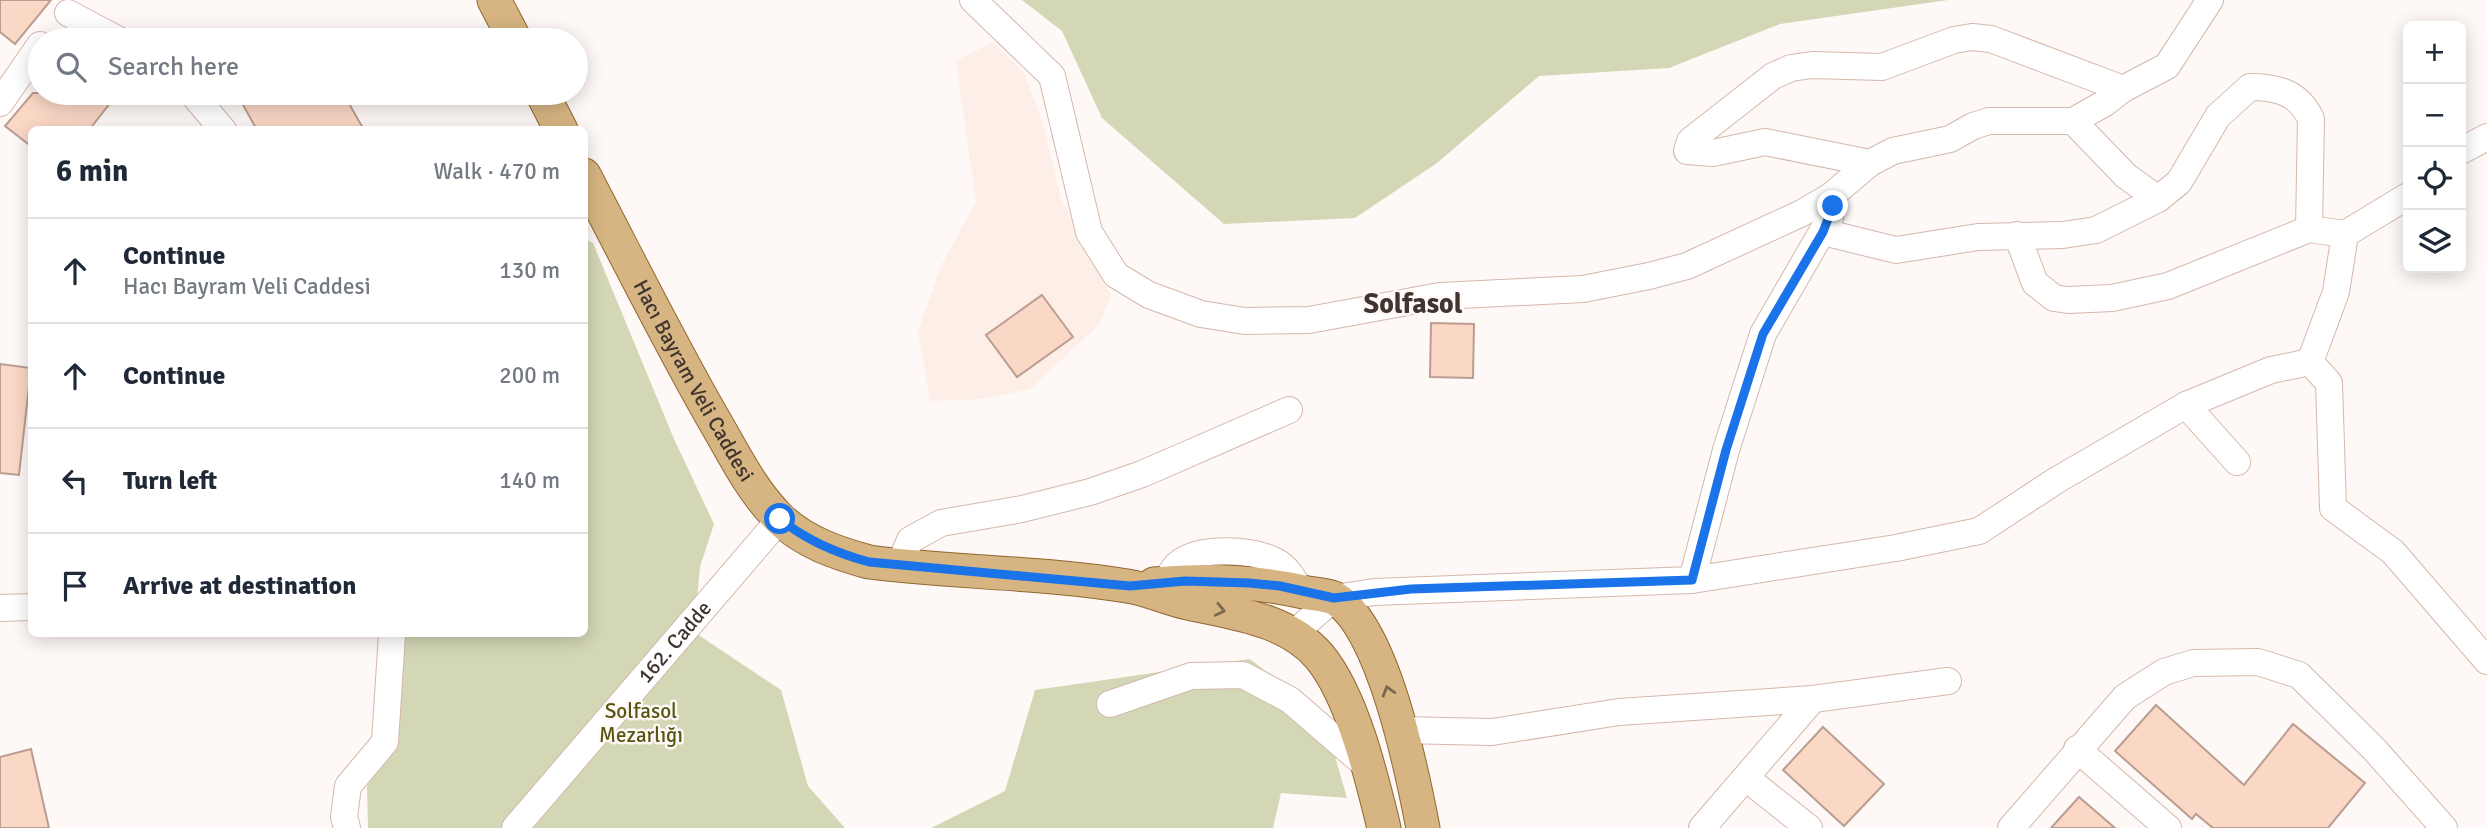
<!DOCTYPE html>
<meta charset="utf-8">
<style>
body{margin:0;font-family:Signika,sans-serif;background:#f2f2f3;color:#1f2937}
.controls{position:absolute;right:21px;top:21px;display:grid;overflow:hidden;border-radius:10px;box-shadow:0 4px 18px #0003}
.controls button{width:63px;height:63px;display:grid;place-items:center;padding:0;border:0;border-bottom:2px solid #e0e1e3;background:#fff;color:#1f2937;font:35px sans-serif}
.stop{position:absolute;width:21px;height:21px;margin:-16px;border:5px solid #1a73e8;border-radius:50%;background:#fff}
.stop.end{background:#1a73e8;border-color:#fff;box-shadow:0 2px 7px #0008}
.list{margin:0;padding:0;list-style:none}
h2{display:flex;justify-content:space-between;align-items:center;height:91px;margin:0;padding:0 28px;font-size:30px}
h2 small{font-size:23px;font-weight:400;color:#747a83}
.list li{display:grid;grid-template-columns:46px 1fr auto;gap:21px;align-items:center;box-sizing:border-box;height:105px;padding:0 28px;border-top:2px solid #e0e1e3}
.list b{display:block;font-size:26px;white-space:nowrap}
.list p{margin:0;font-size:23px;white-space:nowrap;color:#747a83}
.list em{font-size:23px;font-style:normal;color:#747a83}
.icon{flex:none;width:38px;height:38px;fill:none;stroke:currentColor;stroke-width:2;stroke-linecap:round;stroke-linejoin:round}
.map{position:relative;flex:none;width:2487px;height:828px;overflow:hidden}
.search{position:absolute;background:#fff;box-shadow:0 4px 18px #0003;left:28px;top:28px;width:560px;height:77px;display:flex;align-items:center;gap:18px;box-sizing:border-box;padding:0 24px;border-radius:38px;color:#747a83;font-size:26px}
.panel{position:absolute;background:#fff;box-shadow:0 4px 18px #0003;left:28px;top:126px;width:560px;height:511px;border-radius:10px}
.map>svg:first-child{display:block}
.built{fill:#fdeee7}
.green{fill:#d4d7b6}
.building{fill:#fbd7c6;stroke:#b99e91;stroke-width:2}
.lines{fill:none;stroke-linecap:round;stroke-linejoin:round}
.minor-casing{stroke:#d4b8ac;stroke-width:28}
.major-casing{stroke:#90672e;stroke-width:35}
.minor{stroke:#fff;stroke-width:26}
.major{stroke:#d6b582;stroke-width:33}
.oneway{stroke:#7b6850}
.route{stroke:#1a73e8;stroke-width:9}
.labels{text-anchor:middle;stroke-width:5;stroke-linejoin:round;paint-order:stroke}
.street-label{font-size:21px;fill:#3f342f;stroke:#fef8f6}
.park-label{font-size:21px;fill:#545611;stroke:#fef8f6}
.district-label{font-size:28px;font-weight:bold;fill:#3f342f;stroke:#fef8f6}
</style>
<div class="map">
<svg width="2487" height="828" viewBox="0 0 2487 828">
<rect width="100%" height="100%" fill="#fef8f6"/>
<!-- built -->
<path class="built" d="M992,42L1024,72L1043,125L1061,199L1111,295L1099,325L1030,389L984,399L930,401L918,331L942,264L976,202L956,61Z"/>
<!-- green -->
<g class="green">
<path d="M1022,0H1948L1780,24L1669,68L1539,76L1437,163L1355,218L1224,224L1102,118L1062,31Z"/>
<path d="M585,239L593,243L674,439L714,524L700,567L694,632L781,690L808,786L845,828H368L367,786L399,732L405,634H584Z"/>
<path d="M1250,659L1323,715L1347,798L1281,793L1273,828H931L1005,791L1035,690Z"/>
</g>
<!-- building -->
<g class="building">
<path d="M0,0H51L15,44L0,32Z"/>
<path d="M33,93H118L89,130H32V147L5,126Z"/>
<path d="M264,93H343L364,130H257L243,105Z"/>
<path d="M1042,295L1073,337L1017,377L986,335Z"/>
<path d="M1431,323L1474,324L1473,378L1430,377Z"/>
<path d="M0,364L31,368L19,475L0,473Z"/>
<path d="M2156,705L2244,785L2293,724L2365,783L2328,828H2213L2196,814L2192,819L2115,751Z"/>
<path d="M1823,727L1884,784L1844,826L1783,770Z"/>
<path d="M31,749L49,828H0V757Z"/>
<path d="M2079,797L2115,828H2051Z"/>
</g>
<g class="lines">
<!-- minor casing -->
<g class="minor-casing">
<g id="minor">
<path d="M973,0L1052,76L1089,232L1116,275L1149,295L1201,314L1245,321L1309,320L1440,296L1583,289L1649,276L1687,266L1802,213L1831,196L1870,163L1893,151L1950,139L1973,126L1989,121H2073L2105,103L2123,89L2167,66L2210,0"/>
<path d="M68,13L119,40"/>
<path d="M192,93L223,130"/>
<path d="M0,103L40,45"/>
<path d="M2073,121L2126,176L2158,199"/>
<path d="M2461,151L2487,137"/>
<path d="M1870,163L1765,142L1713,153L1687,151L1690,141L1773,76L1791,68L1812,65L1882,67L1954,40L1972,37L1991,39L2123,89"/>
<path d="M1823,232L1896,250L1978,237L2063,235L2096,230L2158,199L2179,182L2218,116L2250,87C2278,87 2299,93 2311,119L2309,229"/>
<path d="M2017,235L2035,283L2054,298L2068,300L2112,298L2168,286L2309,229L2345,234"/>
<path d="M2310,362L2329,383L2333,508L2393,552L2487,661"/>
<path d="M2310,362L2336,292L2345,234L2408,196"/>
<path d="M2186,405L2237,462"/>
<path d="M899,566L910,540L941,523L1022,509L1090,492L1142,474L1289,410"/>
<path d="M1692,580L1726,450L1763,334L1830,218"/>
<path d="M1165,583C1169,577 1172,569 1178,564C1199,546 1252,549 1275,561C1287,567 1294,579 1300,591"/>
<path d="M0,608L32,607"/>
<path d="M1292,635L1334,598L1374,592L1692,580L1896,548L1979,531L2057,480L2186,405L2271,370L2310,362"/>
<path d="M1110,704L1191,676L1243,675L1290,700L1370,769"/>
<path d="M1400,730L1492,732L1619,712L1813,699L1948,681"/>
<path d="M2077,749L2168,828"/>
<path d="M1746,778L1809,828"/>
<path d="M347,828L344,817L348,786L385,742L392,634"/>
<path id="s1" d="M515,828L780,519"/>
<path d="M1702,828L1813,699"/>
<path d="M2011,828L2125,697L2164,672L2193,663L2258,662L2299,675L2374,749L2444,828"/>
</g>
</g>
<!-- major casing -->
<g class="major-casing">
<g id="major">
<path d="M494,0L515,40"/>
<path d="M542,93L561,130"/>
<path id="s2" d="M584,175C627,257 668,340 714,420C734,454 751,490 779,518C804,542 836,553 869,562C955,573 1042,572 1127,586C1148,589 1168,599 1188,603C1233,613 1287,619 1319,656C1352,695 1372,778 1384,828"/>
<path d="M1154,584C1205,579 1257,581 1308,593C1315,594 1327,595 1334,598C1383,624 1413,776 1423,828"/>
</g>
</g>
<!-- minor -->
<use href="#minor" class="minor"/>
<!-- major -->
<use href="#major" class="major"/>
</g>
<!-- one-way arrows -->
<defs><path id="oneway-chevron" d="M-2-3.5L2.5 0L-2 3.5" fill="none" stroke-width="1.6" stroke-linecap="round" stroke-linejoin="round" transform="scale(1.75)"/></defs>
<g class="oneway">
<use href="#oneway-chevron" transform="translate(1220 610) rotate(12)"/>
<use href="#oneway-chevron" transform="translate(1388 691) rotate(-107)"/>
</g>
<g class="lines">
<!-- route -->
<path class="route" d="M780,519C807,541 836,553 869,562L1130,586L1185,581L1249,583L1280,586L1334,598L1411,589L1692,580L1726,450L1763,334L1823,232L1833,206"/>
</g>
<g class="labels">
<!-- street labels -->
<g class="street-label">
<text dy="7" stroke="none"><textPath href="#s2" startOffset="233">Hacı Bayram Veli Caddesi</textPath></text>
<text dy="7" stroke="none"><textPath href="#s1" startOffset="245">162. Cadde</textPath></text>
</g>
<!-- park labels -->
<g class="park-label">
<text x="641" y="718">Solfasol<tspan x="641" dy="24">Mezarlığı</tspan></text>
</g>
<!-- district labels -->
<g class="district-label">
<text x="1413" y="313">Solfasol</text>
</g>
</g>
</svg>
<div class="controls">
<button>+</button>
<button>−</button>
<button><svg class="icon" aria-label="locate" viewBox="0 0 24 24"><circle cx="12" cy="12" r="6"/><path d="M12 2v4M12 18v4M2 12h4M18 12h4"/></svg></button>
<button><svg class="icon" aria-label="layers" viewBox="0 0 24 24"><path d="M12 4l9 5-9 5-9-5zM3 14l9 5 9-5"/></svg></button>
</div>
<div class="stop" style="left:780px;top:519px"></div>
<div class="stop end" style="left:1833px;top:206px"></div>
<div class="search"><svg class="icon" aria-label="search" viewBox="0 0 24 24"><circle cx="10" cy="10" r="6"/><path d="M15 15l6 6"/></svg>Search here</div>
<section class="panel">
<h2>6 min<small>Walk · 470 m</small></h2>
<ul class="list">
<li><svg class="icon" aria-label="ahead" viewBox="0 0 24 24"><path d="M12 20V5M6 11l6-6 6 6"/></svg><div><b>Continue</b><p>Hacı Bayram Veli Caddesi</p></div><em>130 m</em></li>
<li><svg class="icon" aria-label="ahead" viewBox="0 0 24 24"><path d="M12 20V5M6 11l6-6 6 6"/></svg><div><b>Continue</b></div><em>200 m</em></li>
<li><svg class="icon" aria-label="left" viewBox="0 0 24 24"><path d="M17 20v-9H6M10 6l-5 5 5 5"/></svg><div><b>Turn left</b></div><em>140 m</em></li>
<li><svg class="icon" aria-label="arrive" viewBox="0 0 24 24"><path d="M6 21V4h12l-3 4 3 4H6"/></svg><div><b>Arrive at destination</b></div></li>
</ul>
</section>
</div>
